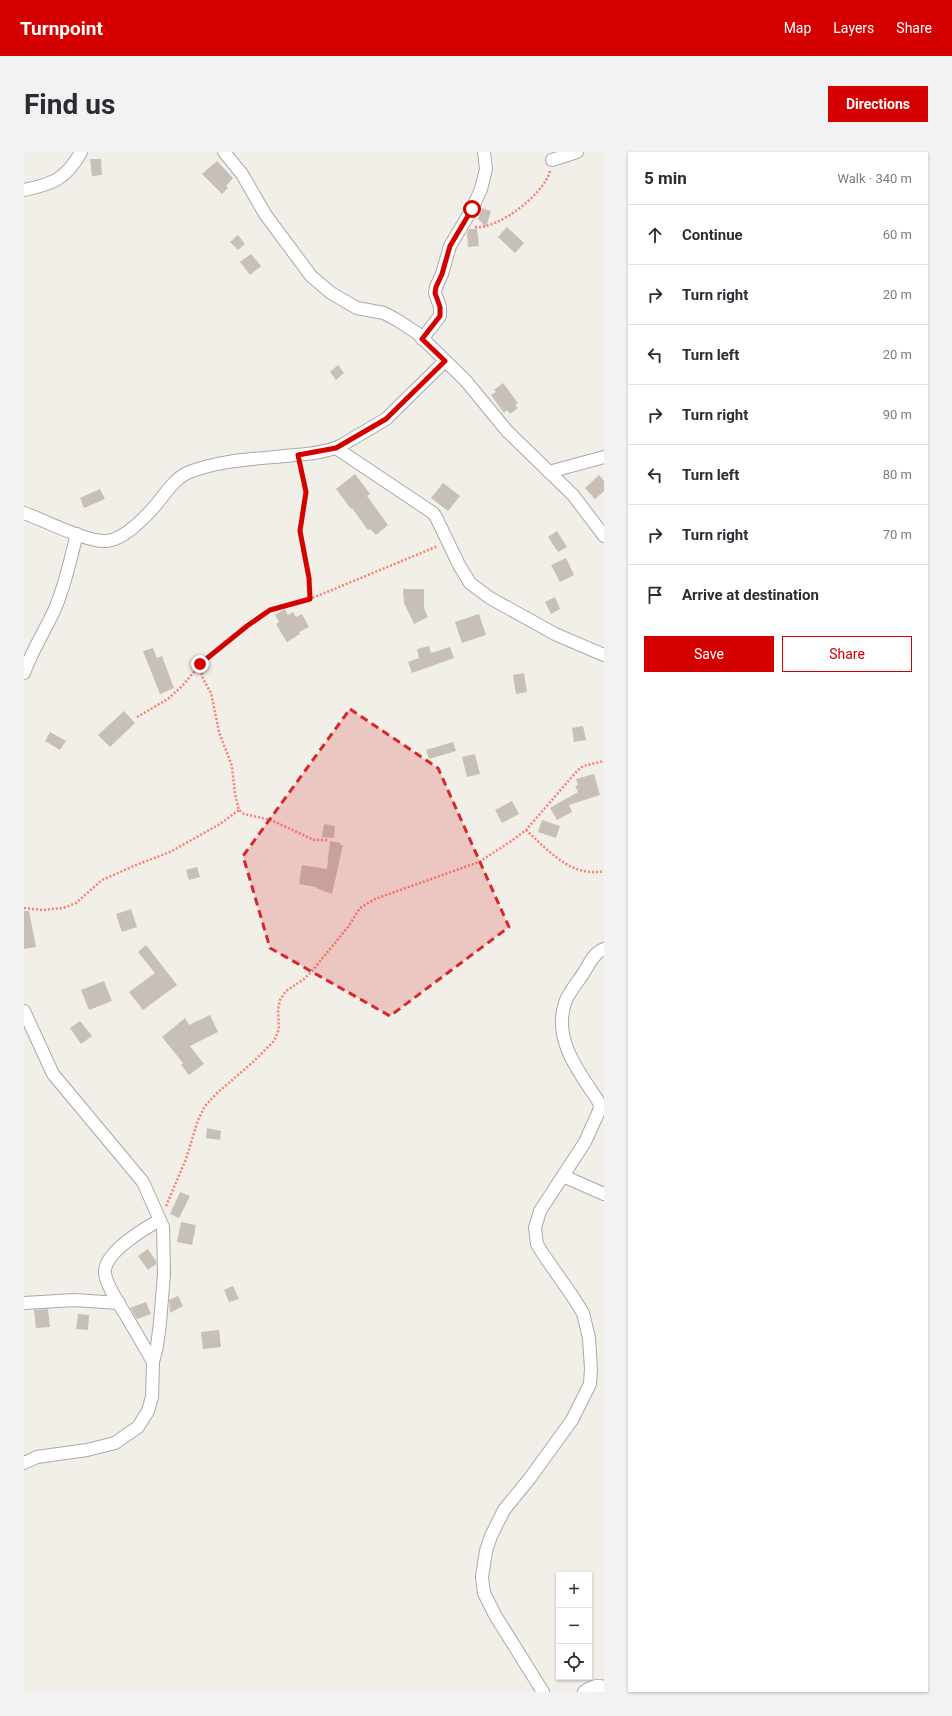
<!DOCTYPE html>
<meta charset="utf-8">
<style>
body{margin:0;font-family:Roboto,sans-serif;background:#f2f2f3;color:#2b2b33}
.controls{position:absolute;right:12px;bottom:12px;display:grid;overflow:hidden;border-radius:0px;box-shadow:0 1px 3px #0004}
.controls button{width:36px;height:36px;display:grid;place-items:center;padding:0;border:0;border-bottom:1px solid #e1e1e2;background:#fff;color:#2b2b33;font:20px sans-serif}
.stop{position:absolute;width:12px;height:12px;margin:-9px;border:3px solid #d40000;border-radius:50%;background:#fff}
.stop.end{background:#d40000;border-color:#fff;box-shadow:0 1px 4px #0008}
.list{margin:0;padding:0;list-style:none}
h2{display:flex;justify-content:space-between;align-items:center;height:52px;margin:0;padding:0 16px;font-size:17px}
h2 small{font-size:13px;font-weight:400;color:#7c7c81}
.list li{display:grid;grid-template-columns:26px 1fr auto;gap:12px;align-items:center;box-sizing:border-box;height:60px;padding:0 16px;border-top:1px solid #e1e1e2}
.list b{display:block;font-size:15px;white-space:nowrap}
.list em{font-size:13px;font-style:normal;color:#7c7c81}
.actions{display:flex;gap:8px;padding:12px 16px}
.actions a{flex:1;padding:9px 0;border:1px solid #d40000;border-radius:0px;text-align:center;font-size:14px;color:#d40000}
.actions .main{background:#d40000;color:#fff}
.icon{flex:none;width:22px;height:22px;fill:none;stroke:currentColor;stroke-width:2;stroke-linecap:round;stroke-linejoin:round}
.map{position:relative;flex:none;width:580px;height:1540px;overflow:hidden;border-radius:0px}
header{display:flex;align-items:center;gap:24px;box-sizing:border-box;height:56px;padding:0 20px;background:#d40000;color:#fff}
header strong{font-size:19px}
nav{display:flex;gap:22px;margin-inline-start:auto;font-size:14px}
.intro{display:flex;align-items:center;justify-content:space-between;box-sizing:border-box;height:96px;padding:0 24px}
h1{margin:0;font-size:28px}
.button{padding:10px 18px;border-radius:0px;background:#d40000;color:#fff;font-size:14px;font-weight:700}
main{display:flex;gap:24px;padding:0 24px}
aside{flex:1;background:#fff;border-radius:0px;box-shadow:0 1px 3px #0004}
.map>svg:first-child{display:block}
.building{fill:#c7bfb8}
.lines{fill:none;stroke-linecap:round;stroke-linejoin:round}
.street-casing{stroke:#a9a9a9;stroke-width:14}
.path{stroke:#fa8072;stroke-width:2.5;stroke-dasharray:2 2;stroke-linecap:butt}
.street{stroke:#fff;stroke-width:12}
.route{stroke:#d40000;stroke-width:5}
.marked{fill:#d62828;fill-opacity:0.2;stroke:#d62828;stroke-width:3;stroke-dasharray:8 5;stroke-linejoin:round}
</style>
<header>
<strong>Turnpoint</strong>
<nav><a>Map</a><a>Layers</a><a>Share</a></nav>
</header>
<div class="intro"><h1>Find us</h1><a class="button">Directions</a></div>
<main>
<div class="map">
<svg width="580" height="1540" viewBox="0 0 580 1540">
<rect width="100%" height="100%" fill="#f2efe9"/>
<!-- building -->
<g class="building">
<path d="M66,7H77L78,23L68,24Z"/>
<path d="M193,9L209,26L202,34L204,36L198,42L178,22Z"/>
<path d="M458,56L467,59L462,75L454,67Z"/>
<path d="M483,75L500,91L491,101L474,85Z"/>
<path d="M445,77H453L455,94L444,95L443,81Z"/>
<path d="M214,83L221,92L214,98L206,90Z"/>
<path d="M227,102L237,114L226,123L216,110Z"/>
<path d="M314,213L320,221L312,228L306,220Z"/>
<path d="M479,231L494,251L491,253L494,256L486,262L483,258L480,261L467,243L472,240L470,238Z"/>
<path d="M331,322L346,342L343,344L364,373L352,383L346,377L344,378L328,356L327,357L312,337Z"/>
<path d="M575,323L580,329V339L571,347L561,336Z"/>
<path d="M419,331L436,344L424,359L407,346Z"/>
<path d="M76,337L81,347L60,356L56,346Z"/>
<path d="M533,379L543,395L534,400L524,385Z"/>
<path d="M542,406L550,423L536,430L527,413Z"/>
<path d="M379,437H400V456L404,465L390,472L380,451Z"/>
<path d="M531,445L536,457L527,462L521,450Z"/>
<path d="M261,457L264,463L269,460L272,465L278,462L285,475L275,480L276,482L263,490L252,472L255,470L251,463Z"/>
<path d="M455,462L462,483L438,491L431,470Z"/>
<path d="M405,494L407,501L426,495L430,506L388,521L384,510L395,506L393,497Z"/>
<path d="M129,496L133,506L138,504L150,536L136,542L119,499Z"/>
<path d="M500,521L503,540L492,542L489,523Z"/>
<path d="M100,559L111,571L86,595L74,583Z"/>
<path d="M559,574L562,588L550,590L548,576Z"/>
<path d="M26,580L42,589L36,598L21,589Z"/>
<path d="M429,590L432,599L405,607L402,598Z"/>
<path d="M451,602L456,622L443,625L438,605Z"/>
<path d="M570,622L576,643L545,653L548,660L533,668L526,656L554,640L551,634L554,633L552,627Z"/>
<path d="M488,649L495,662L478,671L471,658Z"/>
<path d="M518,668L536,674L532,686L514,680Z"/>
<path d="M300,672L311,674L310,686L298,685Z"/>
<path d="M306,689L317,691L316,693H319L308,742L292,736V735L275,732L278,713L303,717Z"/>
<path d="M173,715L176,725L165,728L162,718Z"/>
<path d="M107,757L113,775L98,780L92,762Z"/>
<path d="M0,759H5L12,795L0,797Z"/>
<path d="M122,793L153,833L119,858L105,840L131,821L114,800Z"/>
<path d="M80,829L88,849L65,858L57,838Z"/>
<path d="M186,863L194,880L166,894L180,912L165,923L157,913L159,911L138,885L161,866L165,873Z"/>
<path d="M56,869L68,884L57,892L46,876Z"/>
<path d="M183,976L197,979L196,988L182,986Z"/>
<path d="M156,1040L166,1044L155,1066L146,1062Z"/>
<path d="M157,1070L172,1073L168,1093L153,1090Z"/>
<path d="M124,1097L132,1109V1112L124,1118L114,1104Z"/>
<path d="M209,1134L215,1147L205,1150L200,1138Z"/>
<path d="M154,1144L159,1154L146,1161L145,1148Z"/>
<path d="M122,1150L127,1162L113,1167L106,1156Z"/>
<path d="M24,1157L26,1175L12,1176L10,1158Z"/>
<path d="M54,1162L65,1163L64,1178L52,1177Z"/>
<path d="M195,1178L197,1195L179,1197L177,1180Z"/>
</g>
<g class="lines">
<!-- street casing -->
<g class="street-casing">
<g id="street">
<path d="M200,0L218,22L241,62L287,124L307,141L333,156L360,161L373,168L393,181L442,229L483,279L549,343L580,384"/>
<path d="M528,8L553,0"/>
<path d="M0,38C29,32 42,27 57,0"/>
<path d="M398,187L416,164V155L411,141L412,135L418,122L426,94L448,57L457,37L462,17L460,0"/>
<path d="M312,296L409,361L412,365L435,413L446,431L466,446L531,482L580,503"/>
<path d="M525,320L580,305"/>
<path d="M0,361C20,368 64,391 83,389C101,387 124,363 135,349C143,339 151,327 163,321C196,307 236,307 271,303C287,302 304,300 318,293L362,267L421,209"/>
<path d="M0,521C8,499 20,480 30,459C41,435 46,408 53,382"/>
<path d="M0,859L29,922L119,1030L139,1075L140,1122L136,1171L133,1194L129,1210L128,1245L124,1259L114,1275L91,1291L63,1298L13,1305L0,1311"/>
<path d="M539,1024L580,1042"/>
<path d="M0,1151L50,1148L95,1151"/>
<path d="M129,1210C121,1196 113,1182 104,1167C98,1156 82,1134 81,1121C79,1101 121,1076 136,1068"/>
<path d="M519,1540L471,1463L460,1441L458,1425L462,1399L467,1384L480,1358L506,1326L548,1268L566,1232L567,1217L565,1186L559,1161L549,1145L519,1102L513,1092L511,1076L516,1059L561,990L575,959L576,953L573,947C554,919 529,887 541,851C544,841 553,831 559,822C564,814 570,800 580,797"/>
<path d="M560,1540C565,1536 573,1532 580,1535"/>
</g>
</g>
<!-- path -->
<g class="path">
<path d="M451,75C474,78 521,41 526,19"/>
<path d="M277,313L282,339L276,379L285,426L286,446"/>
<path d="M176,513L179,527L187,541L195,580L208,614L211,642L215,658L220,662L247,668L290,688H304"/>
<path d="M113,565L144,547L158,534L180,508L223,474L246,458L286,447L414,394"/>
<path d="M502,678C524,698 547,726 580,719"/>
<path d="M0,756L18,758L39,756L52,751L78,728L112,713L146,700L196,672L215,658"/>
<path d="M142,1054L162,1007L174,968L181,954L192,942L229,910L250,889L255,877L254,857L256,848L262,839L280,827L288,819L324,775L336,756L351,747L455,710L486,690L502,678L553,619L559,614L580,609"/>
</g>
<!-- street -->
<use href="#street" class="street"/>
</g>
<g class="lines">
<!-- route -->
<path class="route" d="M176,512L223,474L246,458L286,447L285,426L276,379L282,340L274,303L312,296L362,267L421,209L398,187L416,164V155L411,141L412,135L418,122L426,94L448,57"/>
</g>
<!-- marked area -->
<path class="marked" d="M326,557L414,616L485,775L366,864L246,796L219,704Z"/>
</svg>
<div class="controls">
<button>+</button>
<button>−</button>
<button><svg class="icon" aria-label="locate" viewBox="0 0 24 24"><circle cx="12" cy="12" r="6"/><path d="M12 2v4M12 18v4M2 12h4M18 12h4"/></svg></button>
</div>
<div class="stop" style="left:448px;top:57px"></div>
<div class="stop end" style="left:176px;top:512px"></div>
</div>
<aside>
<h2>5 min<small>Walk · 340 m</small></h2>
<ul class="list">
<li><svg class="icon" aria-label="ahead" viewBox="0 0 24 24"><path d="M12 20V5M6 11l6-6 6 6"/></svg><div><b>Continue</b></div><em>60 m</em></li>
<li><svg class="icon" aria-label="right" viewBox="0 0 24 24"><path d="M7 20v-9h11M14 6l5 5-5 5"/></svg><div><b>Turn right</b></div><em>20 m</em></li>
<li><svg class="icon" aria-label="left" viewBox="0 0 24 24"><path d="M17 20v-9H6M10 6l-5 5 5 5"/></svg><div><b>Turn left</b></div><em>20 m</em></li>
<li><svg class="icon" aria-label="right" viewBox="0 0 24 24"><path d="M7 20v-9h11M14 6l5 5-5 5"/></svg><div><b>Turn right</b></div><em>90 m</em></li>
<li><svg class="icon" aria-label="left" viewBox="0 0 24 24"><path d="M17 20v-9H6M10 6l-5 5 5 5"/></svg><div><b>Turn left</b></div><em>80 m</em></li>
<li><svg class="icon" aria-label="right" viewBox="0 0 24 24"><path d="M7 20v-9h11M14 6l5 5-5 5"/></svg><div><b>Turn right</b></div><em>70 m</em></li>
<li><svg class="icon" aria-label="arrive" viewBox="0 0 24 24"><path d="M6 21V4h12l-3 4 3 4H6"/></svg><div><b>Arrive at destination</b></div></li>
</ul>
<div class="actions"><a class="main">Save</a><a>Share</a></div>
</aside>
</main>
